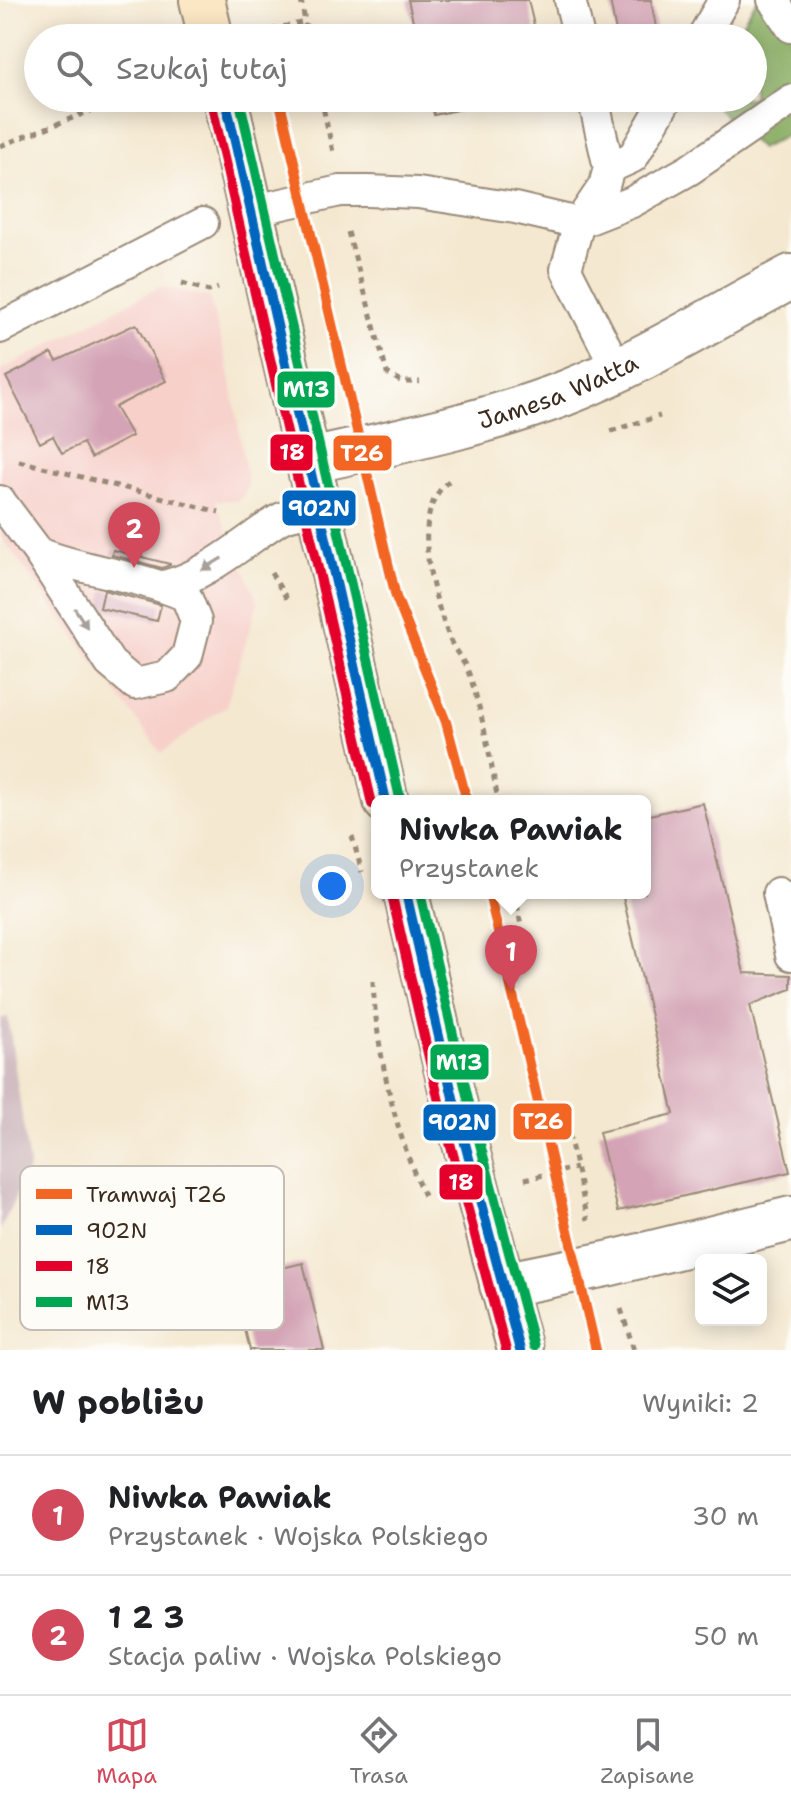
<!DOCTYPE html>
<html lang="pl">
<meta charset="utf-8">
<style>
body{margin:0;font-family:"Shantell Sans",sans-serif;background:#f6f6f6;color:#202124}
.controls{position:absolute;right:24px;bottom:24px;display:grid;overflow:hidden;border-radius:12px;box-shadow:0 4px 20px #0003}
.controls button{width:72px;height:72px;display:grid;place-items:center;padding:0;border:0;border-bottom:2px solid #e0e0e0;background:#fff;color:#202124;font:40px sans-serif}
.you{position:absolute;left:332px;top:886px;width:28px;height:28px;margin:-20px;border:6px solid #fff;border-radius:50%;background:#1a73e8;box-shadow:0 0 0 12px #1a73e833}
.badge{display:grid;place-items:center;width:52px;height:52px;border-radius:50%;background:#d1495b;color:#fff;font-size:26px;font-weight:700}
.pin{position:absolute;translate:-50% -66px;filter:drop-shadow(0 2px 4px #0008)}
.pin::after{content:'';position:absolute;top:42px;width:28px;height:24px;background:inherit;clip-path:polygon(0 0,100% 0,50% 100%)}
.popup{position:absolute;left:371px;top:795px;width:280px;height:104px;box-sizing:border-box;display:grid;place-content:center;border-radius:12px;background:#fff;filter:drop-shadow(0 2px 6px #0005);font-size:26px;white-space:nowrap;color:#757577}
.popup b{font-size:30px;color:#202124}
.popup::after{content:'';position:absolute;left:50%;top:100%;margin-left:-16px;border:16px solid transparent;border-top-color:#fff}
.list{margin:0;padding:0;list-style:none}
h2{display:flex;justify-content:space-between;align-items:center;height:104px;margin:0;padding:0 32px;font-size:34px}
h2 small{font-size:26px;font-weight:400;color:#757577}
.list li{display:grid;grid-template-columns:52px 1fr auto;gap:24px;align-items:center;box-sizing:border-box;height:120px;padding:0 32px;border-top:2px solid #e0e0e0}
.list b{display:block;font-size:30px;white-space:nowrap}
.list p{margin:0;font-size:26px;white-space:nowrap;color:#757577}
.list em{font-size:26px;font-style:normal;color:#757577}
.icon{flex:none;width:44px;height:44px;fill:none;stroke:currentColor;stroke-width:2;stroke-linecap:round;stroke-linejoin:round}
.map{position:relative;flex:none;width:791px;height:1350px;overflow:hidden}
.search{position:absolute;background:#fff;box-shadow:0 4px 20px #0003;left:24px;right:24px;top:24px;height:88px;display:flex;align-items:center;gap:20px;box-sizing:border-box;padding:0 28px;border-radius:44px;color:#757577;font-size:30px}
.sheet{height:344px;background:#fff}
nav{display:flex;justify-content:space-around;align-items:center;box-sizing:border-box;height:112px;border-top:2px solid #e0e0e0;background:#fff;font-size:22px;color:#757577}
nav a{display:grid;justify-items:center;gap:4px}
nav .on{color:#d1495b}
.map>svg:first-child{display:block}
.built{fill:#f7d0ca}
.industrial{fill:#d2bec2}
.forest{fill:#87ac61;stroke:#616b40;stroke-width:2}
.building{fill:#d4a4b6}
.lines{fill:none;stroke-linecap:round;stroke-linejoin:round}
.service-casing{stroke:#988977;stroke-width:34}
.minor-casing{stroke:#988977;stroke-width:48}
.tertiary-casing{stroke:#988977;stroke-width:48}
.secondary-casing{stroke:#988977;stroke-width:48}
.path{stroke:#988977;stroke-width:5;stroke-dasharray:6 6;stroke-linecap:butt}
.service{stroke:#fff;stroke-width:30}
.minor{stroke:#fff;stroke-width:44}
.tertiary{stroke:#fff;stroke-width:44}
.secondary{stroke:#fbe7c3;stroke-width:44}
.bus-1-casing{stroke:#fdfcf7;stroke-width:16}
.bus-2-casing{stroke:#fdfcf7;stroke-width:16}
.bus-3-casing{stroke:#fdfcf7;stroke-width:16}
.bus-1{stroke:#0065bd;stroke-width:10}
.bus-2{stroke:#e4002b;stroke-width:10}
.bus-3{stroke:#00a651;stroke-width:10}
.tram-1-casing{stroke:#fdfcf7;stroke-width:16}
.tram-1{stroke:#f26522;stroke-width:10}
.oneway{fill:#a79f9a}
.labels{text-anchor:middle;stroke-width:7;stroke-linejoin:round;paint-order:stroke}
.street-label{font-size:24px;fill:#3b2a1e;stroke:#fdfcf7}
.key{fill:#fdfcf7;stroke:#c3bdb6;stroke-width:2}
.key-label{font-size:22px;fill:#3b2a1e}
.line-badge{stroke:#fdfcf7;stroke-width:3}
.badge-label{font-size:22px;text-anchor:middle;font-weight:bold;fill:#fff}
</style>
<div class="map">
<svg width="791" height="1350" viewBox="0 0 791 1350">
<rect width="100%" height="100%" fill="#fdfcf7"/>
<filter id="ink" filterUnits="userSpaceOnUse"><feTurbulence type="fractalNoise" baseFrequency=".0125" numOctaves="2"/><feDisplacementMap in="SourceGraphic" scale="16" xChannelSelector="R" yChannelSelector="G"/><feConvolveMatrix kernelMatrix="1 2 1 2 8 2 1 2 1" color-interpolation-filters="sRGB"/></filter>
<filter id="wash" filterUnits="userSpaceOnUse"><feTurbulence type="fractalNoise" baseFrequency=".006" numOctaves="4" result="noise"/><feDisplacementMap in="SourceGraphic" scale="32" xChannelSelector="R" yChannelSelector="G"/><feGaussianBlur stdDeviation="1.8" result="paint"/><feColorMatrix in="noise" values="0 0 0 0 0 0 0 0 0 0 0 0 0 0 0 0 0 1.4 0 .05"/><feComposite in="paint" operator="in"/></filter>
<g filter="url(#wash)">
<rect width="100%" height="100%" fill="#f4e8d0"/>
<!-- built -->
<path class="built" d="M161,286L209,297L228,365L248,484L244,495L237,501L215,500L258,602L226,706L161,753L0,535V371Z"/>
<!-- industrial -->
<path class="industrial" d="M8,1017L29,1167L0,1231V1019Z"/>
<!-- forest -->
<path class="forest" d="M757,0H791V133L760,149L707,98H753V38H733Z"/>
<g id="blocks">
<!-- building -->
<g class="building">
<path d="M408,0H528L537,38H417Z"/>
<path d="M610,0H651L658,38H617Z"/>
<path d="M430,98H513L434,115Z"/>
<path d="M136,324L166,381L115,407L132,436L91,458L83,443L62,453L53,436L40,443L6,377L52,353L57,361Z"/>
<path d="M113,550L170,564V565L162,568L112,555Z"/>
<path d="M104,590L161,605L157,621L100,608Z"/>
<path d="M703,803L744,973L791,975V989L750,1005L790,1172L618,1211L599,1132L674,1114L622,893H645V816Z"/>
<path d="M303,1263L324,1350H250L233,1280Z"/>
</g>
</g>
</g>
<g filter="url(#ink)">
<use href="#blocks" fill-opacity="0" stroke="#988977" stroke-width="2"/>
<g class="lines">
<!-- service casing -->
<g class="service-casing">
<g id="service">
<path d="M570,0L579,38"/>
<path d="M773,0L791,27"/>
<path d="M702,38L724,0"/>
<path d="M593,98L609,168"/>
<path d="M251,211L340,191H368L418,193L515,208L579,223L632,202L689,170L791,100"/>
<path d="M0,328L203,223"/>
<path d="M617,369L566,269L579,223L604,186L609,168L633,157L667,98"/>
<path d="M0,501L39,553L110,663L135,684L167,677L187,656L196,621L186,596C139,575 87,572 39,553"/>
<path d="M164,586C208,575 241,544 278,520C289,513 308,512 321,508"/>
<path d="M778,893L791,955"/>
</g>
</g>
<!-- minor casing -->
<g class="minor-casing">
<path id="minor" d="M502,1285L611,1263L791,1219"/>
</g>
<!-- tertiary casing -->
<g class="tertiary-casing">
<g id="tertiary">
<path id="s1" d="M310,461C395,442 481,425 563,394C642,363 716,316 791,277"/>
</g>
</g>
<!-- secondary casing -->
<g class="secondary-casing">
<g id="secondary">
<path d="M202,0L211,38"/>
<path d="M225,98L386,801"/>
<path d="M406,893L454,1102L520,1350"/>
</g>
</g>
<!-- path -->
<g class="path">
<path d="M301,0L308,38"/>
<path d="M260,32L305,22"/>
<path d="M321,98L333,152"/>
<path d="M0,146L124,98"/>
<path d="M348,232L387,373L402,382H420"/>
<path d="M182,283L209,291L218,288"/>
<path d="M611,431L660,416"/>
<path d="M19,461L219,512"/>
<path d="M449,481C408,513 433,595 449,637C453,649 462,658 467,669C480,699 492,767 498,801"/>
<path d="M271,573L287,599"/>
<path d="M352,836L362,872"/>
<path d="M515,893L530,975"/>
<path d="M373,981C376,1051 396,1137 426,1200"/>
<path d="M561,1099L588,1220"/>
<path d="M525,1179L576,1168"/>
<path d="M621,1309L634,1350"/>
</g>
<!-- service -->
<use href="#service" class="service"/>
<!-- minor -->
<use href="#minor" class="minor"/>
<!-- tertiary -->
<use href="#tertiary" class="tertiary"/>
<!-- secondary -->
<use href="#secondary" class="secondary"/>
<!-- bus-1 casing -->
<g class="bus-1-casing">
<g id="bus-1">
<path d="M225,98L386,801"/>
<path d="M406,893L454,1102L520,1350"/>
</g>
</g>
<!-- bus-2 casing -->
<g class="bus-2-casing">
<g id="bus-2">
<path d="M211,101L372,804"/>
<path d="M392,896L440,1106L506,1350"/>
</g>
</g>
<!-- bus-3 casing -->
<g class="bus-3-casing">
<g id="bus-3">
<path d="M239,98L400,798"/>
<path d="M420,893L468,1099L534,1346"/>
</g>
</g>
<!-- bus-1 -->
<use href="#bus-1" class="bus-1"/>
<!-- bus-2 -->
<use href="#bus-2" class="bus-2"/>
<!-- bus-3 -->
<use href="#bus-3" class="bus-3"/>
<!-- tram-1 casing -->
<g class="tram-1-casing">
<g id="tram-1">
<path d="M279,98L396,597L446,722L467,801"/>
<path d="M489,893L596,1350"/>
</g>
</g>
<!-- tram-1 -->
<use href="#tram-1" class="tram-1"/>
</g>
<!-- one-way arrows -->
<defs><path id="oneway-solid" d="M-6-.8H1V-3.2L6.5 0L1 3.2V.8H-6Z" transform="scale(2)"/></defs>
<g class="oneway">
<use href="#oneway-solid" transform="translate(212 564) rotate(149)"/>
<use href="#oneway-solid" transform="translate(81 618) rotate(57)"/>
</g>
</g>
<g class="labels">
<!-- street labels -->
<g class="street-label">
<text dy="8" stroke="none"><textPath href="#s1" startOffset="258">Jamesa Watta</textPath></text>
</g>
</g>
<!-- legend -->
<rect x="20" y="1166" width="264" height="164" rx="12" class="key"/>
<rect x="36" y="1189" width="36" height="10" fill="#f26522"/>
<rect x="36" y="1225" width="36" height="10" fill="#0065bd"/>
<rect x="36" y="1261" width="36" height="10" fill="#e4002b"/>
<rect x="36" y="1297" width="36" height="10" fill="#00a651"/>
<g class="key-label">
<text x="86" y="1202">Tramwaj T26</text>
<text x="86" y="1238">902N</text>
<text x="86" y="1274">18</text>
<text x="86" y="1310">M13</text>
</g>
<g class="line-badge">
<rect x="276" y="370" width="60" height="39" rx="8" fill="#00a651"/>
<rect x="269" y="433" width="45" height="39" rx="8" fill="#e4002b"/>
<rect x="332" y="434" width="61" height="38" rx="8" fill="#f26522"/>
<rect x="281" y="489" width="76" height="38" rx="8" fill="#0065bd"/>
<rect x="429" y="1043" width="61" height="38" rx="8" fill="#00a651"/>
<rect x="512" y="1102" width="61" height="39" rx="8" fill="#f26522"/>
<rect x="422" y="1103" width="75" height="39" rx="8" fill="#0065bd"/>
<rect x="438" y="1163" width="46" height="38" rx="8" fill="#e4002b"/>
</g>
<g class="badge-label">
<text x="306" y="397">M13</text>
<text x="292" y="460">18</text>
<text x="362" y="461">T26</text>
<text x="319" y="516">902N</text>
<text x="459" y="1070">M13</text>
<text x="542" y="1129">T26</text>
<text x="459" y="1130">902N</text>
<text x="461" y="1190">18</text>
</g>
</svg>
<div class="controls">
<button><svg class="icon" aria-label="layers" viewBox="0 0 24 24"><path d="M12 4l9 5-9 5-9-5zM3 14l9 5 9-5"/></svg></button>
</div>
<div class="you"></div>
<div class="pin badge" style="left:511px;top:991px">1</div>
<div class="popup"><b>Niwka Pawiak</b>Przystanek</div>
<div class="pin badge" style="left:134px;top:568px">2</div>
<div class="search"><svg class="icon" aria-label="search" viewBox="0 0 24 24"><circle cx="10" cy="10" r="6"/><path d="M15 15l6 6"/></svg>Szukaj tutaj</div>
</div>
<section class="sheet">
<h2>W pobliżu<small>Wyniki: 2</small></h2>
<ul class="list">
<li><span class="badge">1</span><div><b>Niwka Pawiak</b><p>Przystanek · Wojska Polskiego</p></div><em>30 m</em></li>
<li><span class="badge">2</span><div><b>1 2 3</b><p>Stacja paliw · Wojska Polskiego</p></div><em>50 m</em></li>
</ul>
</section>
<nav>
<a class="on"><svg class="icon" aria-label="map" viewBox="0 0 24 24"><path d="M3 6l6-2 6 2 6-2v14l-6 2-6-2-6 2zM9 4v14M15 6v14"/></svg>Mapa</a>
<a><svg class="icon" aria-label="directions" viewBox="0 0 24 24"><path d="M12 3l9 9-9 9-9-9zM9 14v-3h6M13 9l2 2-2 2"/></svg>Trasa</a>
<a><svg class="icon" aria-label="saved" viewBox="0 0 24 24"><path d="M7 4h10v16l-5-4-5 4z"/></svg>Zapisane</a>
</nav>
